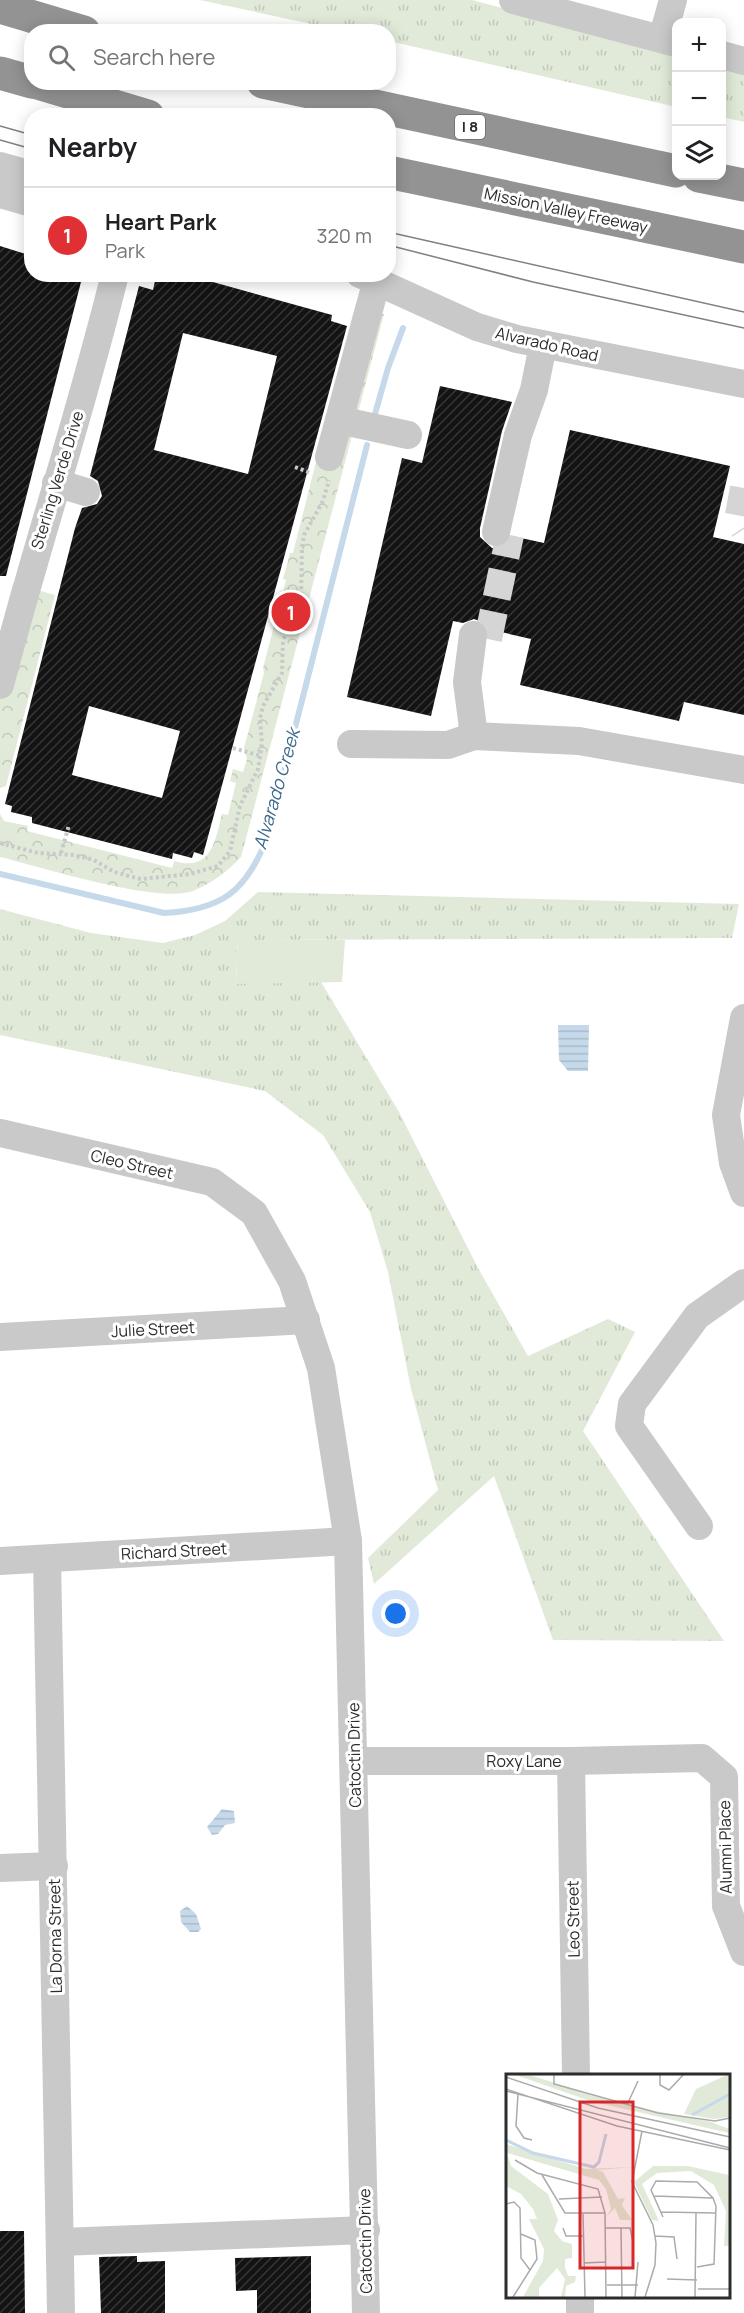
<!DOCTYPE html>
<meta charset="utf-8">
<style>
body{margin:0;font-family:Manrope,sans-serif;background:#f2f2f2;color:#202124}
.controls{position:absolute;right:18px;top:18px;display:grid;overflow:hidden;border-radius:12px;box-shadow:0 3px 15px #0003}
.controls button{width:54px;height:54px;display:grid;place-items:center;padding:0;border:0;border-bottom:2px solid #e0e0e0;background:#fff;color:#202124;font:30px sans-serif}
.you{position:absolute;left:396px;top:1614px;width:21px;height:21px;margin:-15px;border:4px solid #fff;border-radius:50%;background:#1a73e8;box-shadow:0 0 0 9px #1a73e833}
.badge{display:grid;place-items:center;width:39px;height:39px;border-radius:50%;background:#e13034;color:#fff;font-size:20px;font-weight:700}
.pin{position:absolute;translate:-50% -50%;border:3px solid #fff;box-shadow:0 2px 6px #0006}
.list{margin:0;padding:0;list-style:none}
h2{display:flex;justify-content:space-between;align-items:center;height:78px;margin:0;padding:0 24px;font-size:26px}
h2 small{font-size:20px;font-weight:400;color:#757577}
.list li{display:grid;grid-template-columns:39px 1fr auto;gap:18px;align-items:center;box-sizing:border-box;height:96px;padding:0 24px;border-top:2px solid #e0e0e0}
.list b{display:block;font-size:22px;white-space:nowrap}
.list p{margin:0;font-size:20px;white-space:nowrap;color:#757577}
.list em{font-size:20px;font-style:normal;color:#757577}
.icon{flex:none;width:33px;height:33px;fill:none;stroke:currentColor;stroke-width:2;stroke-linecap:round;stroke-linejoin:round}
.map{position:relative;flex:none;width:744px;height:2313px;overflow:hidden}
.search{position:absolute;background:#fff;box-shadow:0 3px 15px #0003;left:24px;top:24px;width:372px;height:66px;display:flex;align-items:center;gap:15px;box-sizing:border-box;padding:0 21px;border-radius:24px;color:#757577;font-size:22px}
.panel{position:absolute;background:#fff;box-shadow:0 3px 15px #0003;left:24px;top:108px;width:372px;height:174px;border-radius:24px}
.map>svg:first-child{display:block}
.grass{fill:url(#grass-tufts)}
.park{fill:url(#park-crowns)}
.pitch{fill:#e1ead9}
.water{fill:url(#water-rules)}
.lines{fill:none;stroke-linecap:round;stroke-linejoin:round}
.stream{stroke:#c5d9ea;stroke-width:6}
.building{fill:url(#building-hatch);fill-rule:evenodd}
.minor-tunnel{stroke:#d5d5d5;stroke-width:28;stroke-dasharray:28 14;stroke-linecap:butt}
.path{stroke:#c9c9c9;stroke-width:4;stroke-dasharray:3 3;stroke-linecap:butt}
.minor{stroke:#c9c9c9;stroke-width:28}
.highway{stroke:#939393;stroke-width:33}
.tram{stroke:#818181;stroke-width:1.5}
.labels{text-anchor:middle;stroke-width:6;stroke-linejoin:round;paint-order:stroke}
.shield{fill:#fff;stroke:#6b6b6b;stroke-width:1.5}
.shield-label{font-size:15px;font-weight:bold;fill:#2c2c2c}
.street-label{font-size:16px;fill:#2c2c2c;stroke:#fff}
.water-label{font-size:18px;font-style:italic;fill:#3c698b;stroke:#fff}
.inset-river{fill:none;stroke:#c5d9ea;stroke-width:3}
.inset-road{fill:none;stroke:#ababab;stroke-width:1.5}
.view{fill:#d62828;fill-opacity:0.15;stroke:#d62828;stroke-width:3}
.inset-edge{fill:none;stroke:#2c2c2c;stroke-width:3}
</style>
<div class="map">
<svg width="744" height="2313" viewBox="0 0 744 2313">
<defs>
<pattern id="grass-tufts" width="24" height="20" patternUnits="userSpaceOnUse" patternTransform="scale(1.5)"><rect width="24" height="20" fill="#e1ead9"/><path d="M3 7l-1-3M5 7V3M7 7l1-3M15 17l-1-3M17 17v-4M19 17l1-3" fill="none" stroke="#c1c9ba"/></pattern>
<pattern id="park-crowns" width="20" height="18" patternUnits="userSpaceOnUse" patternTransform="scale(1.5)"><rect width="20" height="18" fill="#e1ead9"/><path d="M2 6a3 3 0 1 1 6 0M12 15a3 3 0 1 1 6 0" fill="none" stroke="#c1c9ba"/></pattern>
<pattern id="water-rules" width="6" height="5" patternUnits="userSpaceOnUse" patternTransform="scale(1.5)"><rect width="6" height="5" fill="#c5d9ea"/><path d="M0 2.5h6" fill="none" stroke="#a9bac9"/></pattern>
<pattern id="building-hatch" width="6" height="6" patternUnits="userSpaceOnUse" patternTransform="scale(1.5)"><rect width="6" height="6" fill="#131313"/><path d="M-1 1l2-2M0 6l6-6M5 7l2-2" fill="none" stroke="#363636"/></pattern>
</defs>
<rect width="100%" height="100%" fill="#fff"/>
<!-- grass -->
<g class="grass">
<path d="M200,0H472L676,54V107L389,41L388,32L344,31Z"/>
<path d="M722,66L744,73V122L722,117Z"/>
<path d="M258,892L739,904L732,938L238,940L236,983L321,982L399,1112L478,1268L528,1356L608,1319L635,1332L583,1431L724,1641L553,1640L494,1476L374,1584L368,1558L438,1490L411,1389L388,1272L370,1212L323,1135L265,1091L0,1035V909L91,933L163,943L195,935L225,921Z"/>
</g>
<!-- park -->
<g class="park">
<path d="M356,303L384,314L241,857C227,872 212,883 193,891C157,904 41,867 0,857V814L4,821L28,826L27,831L172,868L174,861C211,872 215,842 222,814L228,815L236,783L230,781L233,769L243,772L247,759L244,748L264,673L263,668L274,626L272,625L279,598H282L286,580L283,579L290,553H293Z"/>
<path d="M13,583L55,595L6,786L0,788V635Z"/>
</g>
<!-- pitch -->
<path class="pitch" d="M238,940H345L342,982L236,984Z"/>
<!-- water -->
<g class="water">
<path d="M558,1025H589L588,1071H568L559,1060Z"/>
<path d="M222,1809L234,1811L235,1823L225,1825L218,1834L212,1835L207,1827Z"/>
<path d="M187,1906L196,1914L201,1929L198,1932H190L181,1922L180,1911Z"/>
</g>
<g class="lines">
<!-- stream -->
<g class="stream">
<path d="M375,414L388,368L403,328"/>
<path d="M0,874L164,913C221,910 246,892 267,838L367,445"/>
</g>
</g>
<!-- building -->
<g class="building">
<path d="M0,246L32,256V274H83L6,576H0Z"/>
<path d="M166,274H184L332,315L331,321L347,326L203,855L194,852L192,858L173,853L172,859L32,823V817L11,812L12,806L5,804L75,528L82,508L97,504L102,496L98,481L90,476L139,286L153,290L155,281ZM183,333L277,356L248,474L154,450ZM89,706L180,731L162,798L72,775Z"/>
<path d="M440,386L512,402L502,431L480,528V537L492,548H501L512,536L544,543L570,430L730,466L713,537L744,544V715L684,702L679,721L520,685L531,639L488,629L482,622L474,619L463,623L453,621L431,716L347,697L402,458L422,463Z"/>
<path d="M0,2231H24L25,2313H0Z"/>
<path d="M137,2256V2262L165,2261V2313H101L99,2257Z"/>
<path d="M311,2256V2313H257V2290L236,2291L235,2258Z"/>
</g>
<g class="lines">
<!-- minor-tunnel -->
<g class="minor-tunnel">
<path d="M744,488L738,520L744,529"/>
<path d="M488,639L510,535"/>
</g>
<!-- path -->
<g class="path">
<path d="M295,467L311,473"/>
<path d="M233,748L261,756"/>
<path d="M0,843L38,853L74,855L94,860L114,872L141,879L190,874L218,866L230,851L240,806L258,769L262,744L260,718L263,706L282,673L283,640L301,602L302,547L304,535L323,501L329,480"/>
<path d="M61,853L69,825"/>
</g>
<!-- minor -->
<g class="minor">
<path d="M513,0L676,43"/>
<path d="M662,39L673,0"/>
<path d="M722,55L744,61"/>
<path d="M0,166L32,175"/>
<path d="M0,194L32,203"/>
<path d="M360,274L477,327L517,339L744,384"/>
<path d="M339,420L408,435"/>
<path d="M329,457L377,280"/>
<path d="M56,483L86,492"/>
<path d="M496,532L518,435L534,390L543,345"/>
<path d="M473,635L467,682L474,736"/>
<path d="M0,685C36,547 81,413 115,274"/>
<path d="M351,744L448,745L474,736L579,741L744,770"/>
<path d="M744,1018L726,1115L733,1163L744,1193"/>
<path d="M0,1133L212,1182L254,1213L292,1281L321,1368L348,1541L366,2313"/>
<path d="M0,1337L306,1320"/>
<path d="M699,1526L629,1426L632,1404L697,1316L744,1283"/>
<path d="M47,1559L61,2313"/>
<path d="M0,1561L348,1541"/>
<path d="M355,1761H571L702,1758L724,1777L726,1906L744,1952"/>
<path d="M571,1761L576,2076"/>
<path d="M0,1868L54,1866"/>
<path d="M61,2242L366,2230"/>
<path d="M580,2296V2313"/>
</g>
<!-- highway -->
<g class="highway">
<path d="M0,7L84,32"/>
<path d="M0,73L32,82"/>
<path d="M34,82L148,116"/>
<path d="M263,82L676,171"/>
<path d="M388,172L744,247"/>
<path d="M699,176L744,185"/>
</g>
<!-- tram -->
<g class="tram">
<path d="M0,126L32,135"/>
<path d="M0,140L32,149"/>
<path d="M388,232L744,312"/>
<path d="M388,245L533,282L744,328"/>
</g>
</g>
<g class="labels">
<!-- shield labels -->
<rect class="shield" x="455" y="115" width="30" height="24" rx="4.5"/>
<g class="shield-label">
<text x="470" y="132">I 8</text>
</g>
<!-- street labels -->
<g class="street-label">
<text transform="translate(566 210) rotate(12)" y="6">Mission Valley Freeway</text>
<text transform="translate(547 344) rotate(13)" y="6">Alvarado Road</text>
<text transform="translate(57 480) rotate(-73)" y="6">Sterling Verde Drive</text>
<text transform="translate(132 1164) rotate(13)" y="6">Cleo Street</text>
<text transform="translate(153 1329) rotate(-3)" y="6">Julie Street</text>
<text transform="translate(174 1551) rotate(-3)" y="6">Richard Street</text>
<text transform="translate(354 1755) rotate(-91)" y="6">Catoctin Drive</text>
<text x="524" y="1767">Roxy Lane</text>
<text transform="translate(725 1847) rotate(-91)" y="6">Alumni Place</text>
<text transform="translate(573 1919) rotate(-91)" y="6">Leo Street</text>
<text transform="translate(55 1936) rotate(-91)" y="6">La Dorna Street</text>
<text transform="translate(365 2241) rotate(-91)" y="6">Catoctin Drive</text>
</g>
<!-- water labels -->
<g class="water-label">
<text transform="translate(277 789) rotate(-74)" y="6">Alvarado Creek</text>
</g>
</g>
<!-- overview -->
<g transform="translate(506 2074)">
<rect width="224" height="224" fill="#fff"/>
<path d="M7,0H20L124,32L205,48L223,55V59L84,27ZM0,70L80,95L127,93L91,96L97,98L112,125L119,124L116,131L126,146H114L109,134L101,142L105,135L100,115L93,106L1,79L5,92L42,120L52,146L48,157L56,167L66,170V184L59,185V193L62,202H70L69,208L60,212L59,223H55L59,205L51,194L33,214V223H17L37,187L38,175L23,145H31L27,135L15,120L0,112ZM147,92H182L223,101V172H218L220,137L208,111L185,97L151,99L136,110L153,147L146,146L128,108Z" fill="#e1ead9"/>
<path d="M223,0V43L208,45L178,40L190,15Z" fill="#e1ead9"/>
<path class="inset-river" d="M186,41L224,20M0,66L27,79L88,93L93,88L100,60"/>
<path class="inset-road" d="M48,0V10L152,39L209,47L224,44M154,0V11L163,16L178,0M0,3L92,34L224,63M0,15L111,52L224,76M0,17L224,74M12,20L10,52L18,64L26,66M121,31L132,7M136,57L126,108L147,151L150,169L149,191L139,223M9,86L31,99L92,115L99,139L100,223M36,101L59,139H99M148,122L207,124M53,125L96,123M0,130L8,128L14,134L15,184L24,196M155,138L210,139M77,140L79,223M157,143L145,116L150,107L191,108L207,124L210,132L208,190L191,193M57,154L60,162H78M99,154H124L127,168M115,154L116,223M149,162L168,163L171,185M78,189L100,188M161,205L191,206M101,211H132M192,215H224M7,223L31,185L29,166L15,160M129,223L132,188M189,223L190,139"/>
<path class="view" d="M74,28H127V194H74Z"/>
<rect width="224" height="224" class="inset-edge"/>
</g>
</svg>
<div class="controls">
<button>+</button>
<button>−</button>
<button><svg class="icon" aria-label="layers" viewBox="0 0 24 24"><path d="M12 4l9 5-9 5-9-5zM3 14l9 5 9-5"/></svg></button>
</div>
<div class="you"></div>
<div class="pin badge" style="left:291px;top:612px">1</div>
<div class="search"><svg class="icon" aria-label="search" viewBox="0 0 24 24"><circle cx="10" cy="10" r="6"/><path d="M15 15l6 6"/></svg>Search here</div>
<section class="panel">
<h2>Nearby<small></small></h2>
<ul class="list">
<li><span class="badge">1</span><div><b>Heart Park</b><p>Park</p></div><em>320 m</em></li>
</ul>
</section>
</div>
